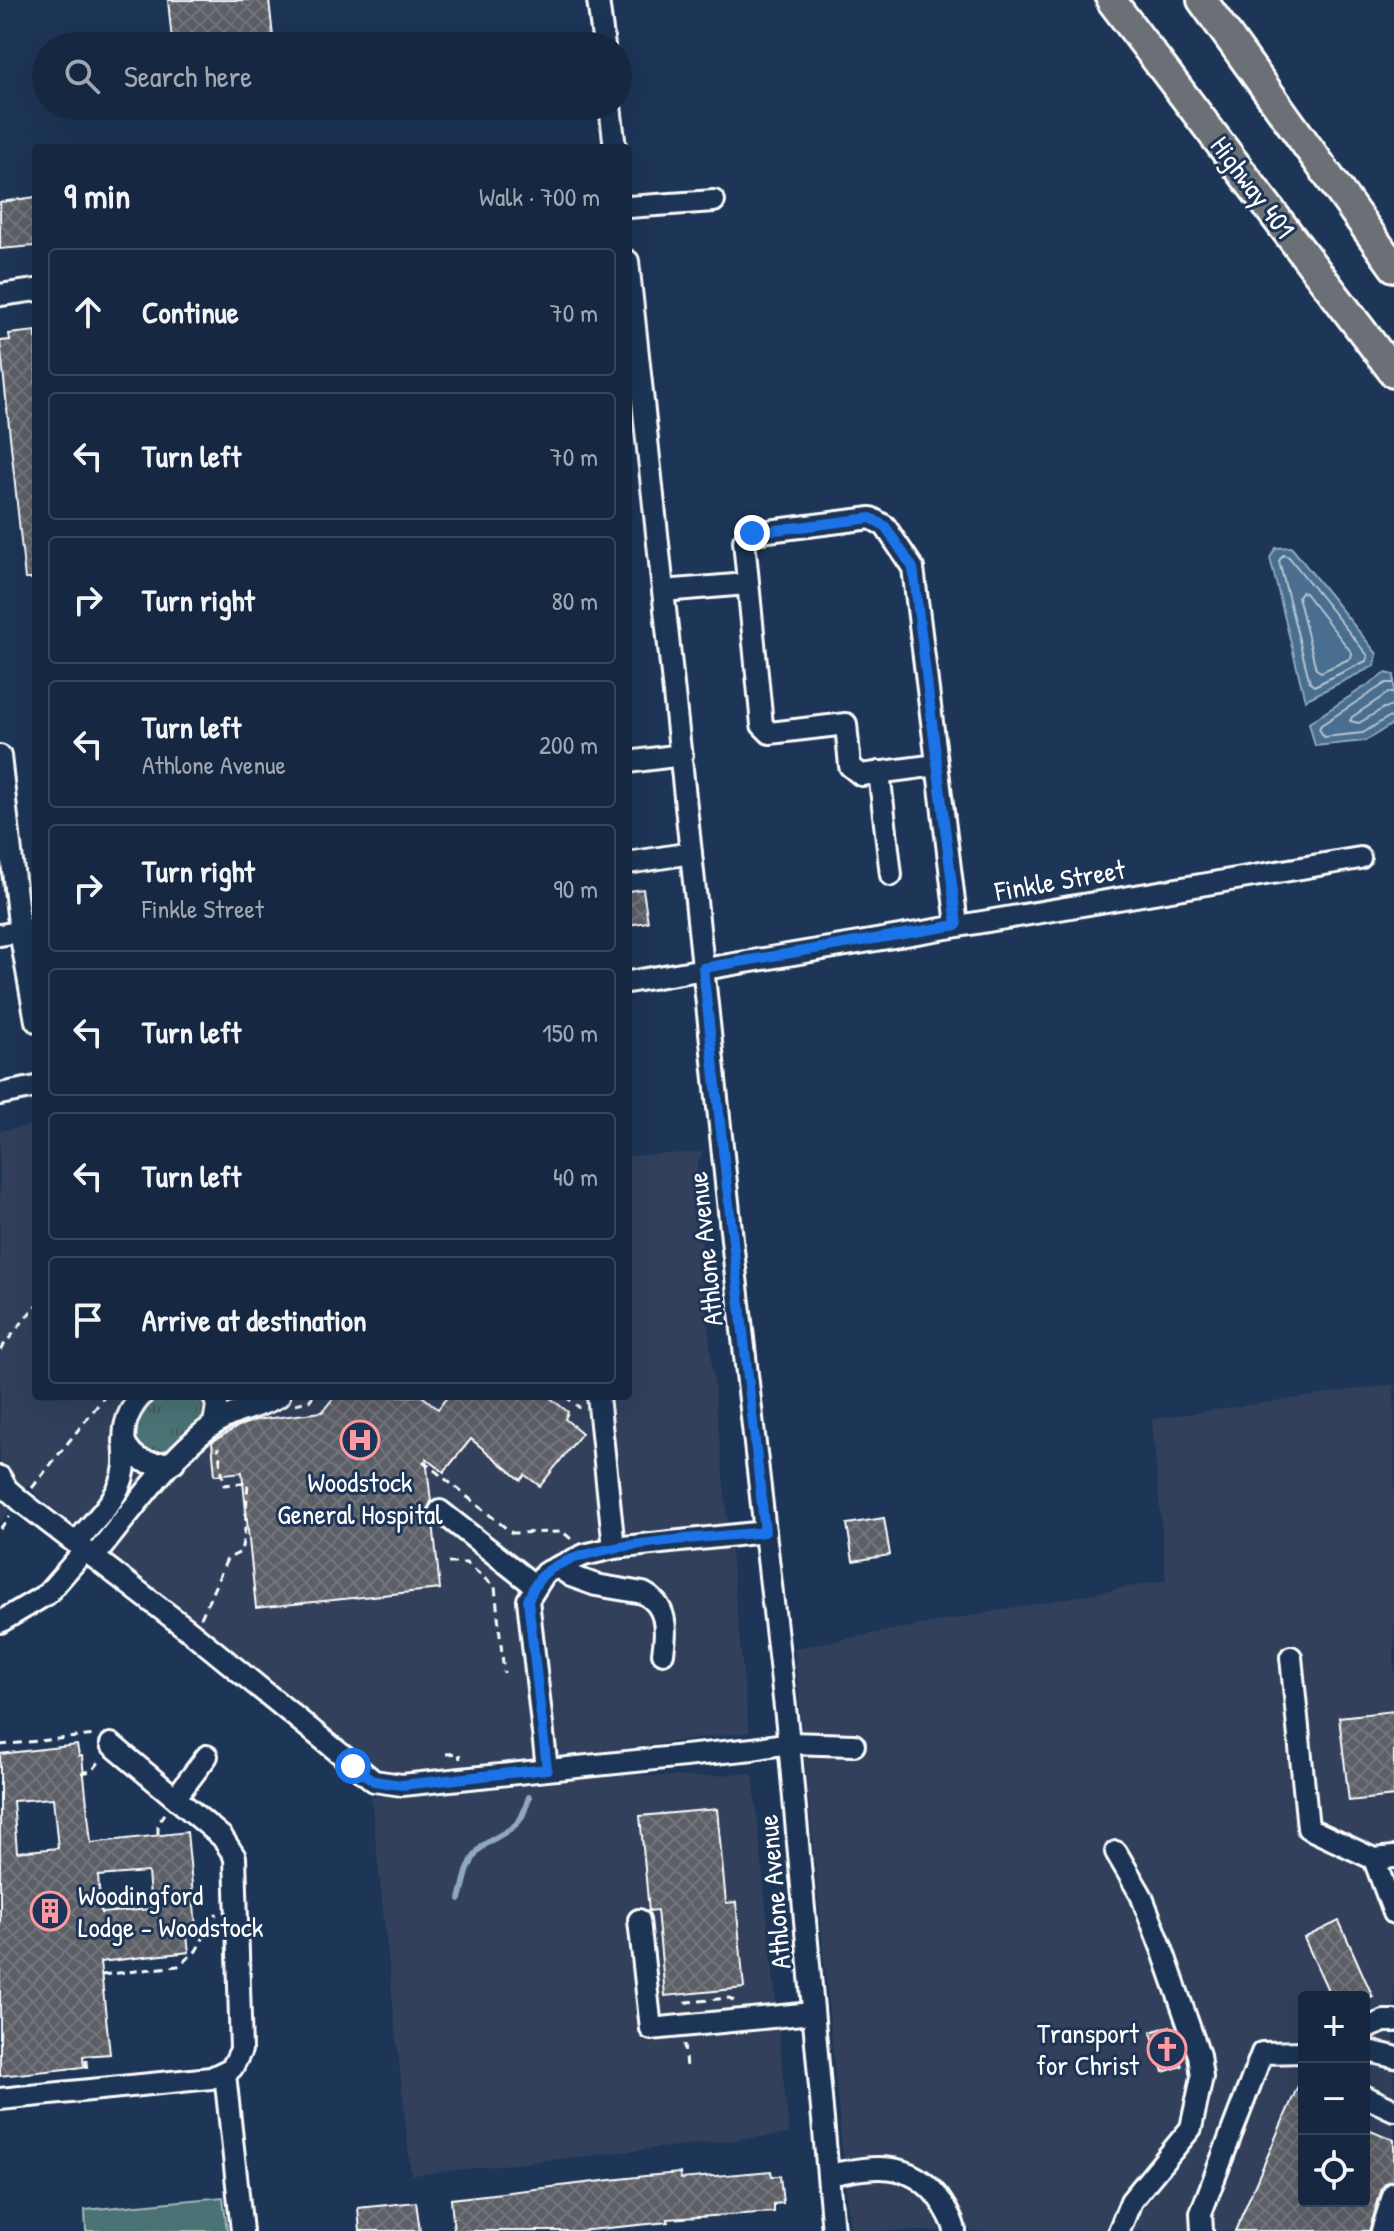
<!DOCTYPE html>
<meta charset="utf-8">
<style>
body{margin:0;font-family:"Patrick Hand",sans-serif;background:#1f3048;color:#f1f3f6}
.controls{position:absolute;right:24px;bottom:24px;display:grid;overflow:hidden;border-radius:8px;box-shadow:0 8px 32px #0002}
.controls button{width:72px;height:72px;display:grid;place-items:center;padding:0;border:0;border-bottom:2px solid #35445a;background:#162841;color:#f1f3f6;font:40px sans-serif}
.stop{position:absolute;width:24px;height:24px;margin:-18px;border:6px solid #1a73e8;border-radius:50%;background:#fff}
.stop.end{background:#1a73e8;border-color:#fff;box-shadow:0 2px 8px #0008}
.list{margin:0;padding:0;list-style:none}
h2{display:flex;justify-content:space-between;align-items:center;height:104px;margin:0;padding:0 32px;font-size:34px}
h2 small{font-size:26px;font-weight:400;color:#9ea6b1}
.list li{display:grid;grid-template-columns:52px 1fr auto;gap:24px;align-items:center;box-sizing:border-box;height:128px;margin:0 16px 16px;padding:0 16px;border:2px solid #35445a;border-radius:8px}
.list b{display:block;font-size:30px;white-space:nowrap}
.list p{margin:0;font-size:26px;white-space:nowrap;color:#9ea6b1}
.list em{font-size:26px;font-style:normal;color:#9ea6b1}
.icon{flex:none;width:44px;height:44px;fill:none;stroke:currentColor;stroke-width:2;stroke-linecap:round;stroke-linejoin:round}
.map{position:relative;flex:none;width:1394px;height:2231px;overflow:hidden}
.search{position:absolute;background:#162841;box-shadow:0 8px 32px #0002;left:32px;top:32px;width:600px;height:88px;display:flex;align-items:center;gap:20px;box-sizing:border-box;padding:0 28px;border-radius:44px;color:#9ea6b1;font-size:30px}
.panel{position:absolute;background:#162841;box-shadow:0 8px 32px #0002;left:32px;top:144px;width:600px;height:1256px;border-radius:8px}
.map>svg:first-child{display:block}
.built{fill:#30415c;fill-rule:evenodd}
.grass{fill:url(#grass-tufts);stroke:#a6b9ba;stroke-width:2}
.park{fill:#4c7376;stroke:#a6b9ba;stroke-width:2}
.water{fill:#486e90;stroke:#91a8bc;stroke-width:2}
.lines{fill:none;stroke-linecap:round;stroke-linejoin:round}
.shore{stroke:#b6c5d3;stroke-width:2}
.stream{stroke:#91a8bc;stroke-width:6}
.building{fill:url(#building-cross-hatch);stroke:#fff;stroke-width:2;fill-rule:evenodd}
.minor-casing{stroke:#fff;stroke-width:26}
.highway-casing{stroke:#fff;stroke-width:34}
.path{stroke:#fff;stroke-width:3;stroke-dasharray:8 6;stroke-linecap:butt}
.minor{stroke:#1d3557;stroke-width:20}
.highway{stroke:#6b6f75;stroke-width:28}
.route{stroke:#1a73e8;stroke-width:10}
.labels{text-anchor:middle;stroke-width:6;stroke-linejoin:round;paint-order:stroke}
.street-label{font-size:28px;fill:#fff;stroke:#1d3557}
.poi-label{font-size:28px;fill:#fff;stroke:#1d3557}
</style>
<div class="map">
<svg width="1394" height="2231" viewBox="0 0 1394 2231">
<defs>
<pattern id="grass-tufts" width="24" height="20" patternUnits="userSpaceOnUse" patternTransform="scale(2)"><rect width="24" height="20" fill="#4c7376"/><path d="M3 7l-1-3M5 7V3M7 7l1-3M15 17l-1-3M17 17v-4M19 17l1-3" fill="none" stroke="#4c5a5b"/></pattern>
<pattern id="building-cross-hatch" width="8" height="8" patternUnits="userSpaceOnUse" patternTransform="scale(2)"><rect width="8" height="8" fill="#5c5e66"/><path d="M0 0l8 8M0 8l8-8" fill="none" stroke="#74767d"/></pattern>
</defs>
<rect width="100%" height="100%" fill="#1d3557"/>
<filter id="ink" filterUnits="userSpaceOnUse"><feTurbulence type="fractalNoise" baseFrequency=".0125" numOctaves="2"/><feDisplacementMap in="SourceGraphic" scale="16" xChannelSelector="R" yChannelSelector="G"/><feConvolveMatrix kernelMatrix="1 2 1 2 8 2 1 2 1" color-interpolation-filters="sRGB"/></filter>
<g filter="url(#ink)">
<!-- built -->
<g class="built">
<path d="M36,1124V1396H628V1156L703,1152L697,1164L705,1295L749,1732L520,1762L400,1774L381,1771L360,1758L35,1493L28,1485L0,1523V1131Z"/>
<path d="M1394,1384V2231H850L794,1648L1166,1580L1152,1419ZM1304,1997H1364V2201H1304Z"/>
<path d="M739,1773L753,1774L789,2134L411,2175L371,1797L511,1788L622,1775L706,1777Z"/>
</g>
<!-- grass -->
<path class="grass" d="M157,1396H204C208,1405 208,1412 203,1421L165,1456L133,1448L134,1425Z"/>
<!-- park -->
<path class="park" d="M223,2197L227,2231H86L85,2210Z"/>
<!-- water -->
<g class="water">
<path d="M1291,547L1377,654L1374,666L1305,700L1270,558L1276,548Z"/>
<path d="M1386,673L1394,675V723L1365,741L1315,746L1309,723Z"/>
</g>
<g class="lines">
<!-- shore -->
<g class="shore">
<path d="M1283,555L1289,557L1368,656L1366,661L1314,686L1310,683L1279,561Z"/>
<path d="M1301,592L1305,593L1352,653L1351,658L1321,672L1316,669L1298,596Z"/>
<path d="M1394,683H1386L1321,725L1319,729L1324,737L1363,733L1387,718L1394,717"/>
<path d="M1394,693H1388L1352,717L1350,721L1359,723L1384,708L1394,706"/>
</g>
<!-- stream -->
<path class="stream" d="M460,1899C465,1882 466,1866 478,1851C489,1837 508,1835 519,1821C524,1815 526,1805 529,1797"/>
</g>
<!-- building -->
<g class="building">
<path d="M168,0H269L274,46H190V39L172,41Z"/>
<path d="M36,197L34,246L0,249V202Z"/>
<path d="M36,331V579H25L0,341L10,340L9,334Z"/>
<path d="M643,889L648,922L628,925V891Z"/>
<path d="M335,1396H422L438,1409L448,1396H548L568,1412L565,1419L582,1433L540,1486L525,1475L521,1480L471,1439L444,1472L426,1458L431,1502L427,1510L433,1522L440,1589L256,1608L242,1472L215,1475L212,1442L239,1426L256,1420L322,1412Z"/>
<path d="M884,1518L890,1555L853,1561L847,1524Z"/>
<path d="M1394,1711V1796L1349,1801L1339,1717Z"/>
<path d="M77,1745L79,1756H82L91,1843L187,1832L196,1926L186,1927L189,1952L100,1962L110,2054L83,2056L84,2067L0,2076V1754ZM53,1798L58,1848L17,1852L13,1801ZM148,1872L151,1909L101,1913L98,1876Z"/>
<path d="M717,1809L726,1903L736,1902L744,1988L665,1996L657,1910L649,1911L640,1816Z"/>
<path d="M1339,1921L1373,1997H1331L1304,1938Z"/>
<path d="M1170,2026L1182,2066L1163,2072L1151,2032Z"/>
<path d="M1304,2072V2201H1364V2127L1394,2140V2180L1386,2183L1382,2188L1369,2231H1235Z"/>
<path d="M771,2171L772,2176H780L783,2203L774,2204V2212L668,2219V2222L579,2231H454L451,2199L645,2176L680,2173L681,2179Z"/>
<path d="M416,2202L420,2231H360L358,2208Z"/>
</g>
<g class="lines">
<!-- minor casing -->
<g class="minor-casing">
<g id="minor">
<path d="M598,0L604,46"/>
<path d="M610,106L615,148"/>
<path d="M628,207L714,201"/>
<path d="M628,261L736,1277L789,1743L833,2231"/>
<path d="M0,295L36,290"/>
<path d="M663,591L747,584"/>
<path d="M0,756L20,932L36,1021"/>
<path d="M628,762L682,755"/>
<path d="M937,765L861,775L850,766L846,724L770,733L762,725L744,541L752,533L871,518L885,526L913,568L957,925"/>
<path d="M879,772L891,875"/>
<path d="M628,863L691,853"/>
<path d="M0,935L36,929"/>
<path d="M628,982L1360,858"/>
<path d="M0,1094L36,1087"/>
<path d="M214,1396L217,1406L214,1424"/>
<path d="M598,1396L614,1548"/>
<path d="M124,1441C135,1464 151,1465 174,1462"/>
<path d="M0,1477L7,1489L22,1502L191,1632L374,1781L402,1785L753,1749L789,1743L854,1745"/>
<path d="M440,1511L535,1586"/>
<path d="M76,1543C90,1525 110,1507 119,1487C136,1452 109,1433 141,1396"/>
<path d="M94,1557C128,1516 172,1452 216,1423C236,1409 260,1408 279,1396"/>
<path d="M558,1567L571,1576L596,1585L643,1593C667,1605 667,1628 663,1653"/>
<path d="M0,1622L47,1594L85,1550"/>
<path d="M1291,1657L1308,1828L1374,1859L1394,1857"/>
<path d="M547,1769L528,1600L545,1573L584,1555L614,1548L765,1532"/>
<path d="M176,1797L207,1756"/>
<path d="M1116,1852L1141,1895L1162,1949L1199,2055L1202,2077L1191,2128L1131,2201L1119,2231"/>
<path d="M1374,1859L1394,1913"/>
<path d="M639,1920L651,2029L812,2013"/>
<path d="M1364,2029L1384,2021H1394"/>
<path d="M1364,2050L1394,2057"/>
<path d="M225,2074L242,2231"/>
<path d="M1364,2096L1394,2110"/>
<path d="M0,2099L211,2078L232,2068L241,2050L235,1857L222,1837L111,1744"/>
<path d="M828,2175C870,2167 908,2158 938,2197C945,2207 953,2219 955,2231"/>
<path d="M1202,2231L1201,2213L1262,2053L1304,2052"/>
<path d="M1382,2231L1394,2193"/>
</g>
</g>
<!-- highway casing -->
<g class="highway-casing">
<g id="highway">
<path d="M1111,0L1394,373"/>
<path d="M1202,0L1394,267"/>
</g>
</g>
<!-- path -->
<g class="path">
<path d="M0,1350L36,1305"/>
<path d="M565,1396L580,1408"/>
<path d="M295,1404L309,1401L313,1396"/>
<path d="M423,1461L512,1533L563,1532L572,1540"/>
<path d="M32,1488L105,1396"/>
<path d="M0,1529L10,1516"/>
<path d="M448,1563H466L495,1587L504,1673"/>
<path d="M201,1618L227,1559L241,1552L245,1530L248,1482L224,1485L218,1447"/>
<path d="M0,1745L96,1735"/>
<path d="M446,1754L459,1753L460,1759"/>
<path d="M81,1773L92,1771L100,1761"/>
<path d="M158,1834V1823L165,1812"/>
<path d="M102,1975L178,1966L196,1951L217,1913"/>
<path d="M687,2004V2002L730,1998L735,2002"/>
<path d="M684,2044L686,2068"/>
<path d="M86,2060L87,2072"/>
</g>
<!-- minor -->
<use href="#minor" class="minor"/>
<!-- highway -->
<use href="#highway" class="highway"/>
</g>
</g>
<g class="lines" filter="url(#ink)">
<!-- route -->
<path class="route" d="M353,1766L374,1781L402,1785L547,1769L528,1600C532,1591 536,1581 544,1574C581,1541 713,1538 765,1532L703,968L957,925L913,568L885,526L871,518L752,533"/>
</g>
<!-- icons -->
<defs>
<g id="hospital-ring" transform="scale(2)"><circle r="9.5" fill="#1d3557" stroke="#ff9aa2" stroke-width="1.5"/><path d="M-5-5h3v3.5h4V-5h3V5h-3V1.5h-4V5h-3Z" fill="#ff9aa2"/></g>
<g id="building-ring" transform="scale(2)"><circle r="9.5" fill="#1d3557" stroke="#ff9aa2" stroke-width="1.5"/><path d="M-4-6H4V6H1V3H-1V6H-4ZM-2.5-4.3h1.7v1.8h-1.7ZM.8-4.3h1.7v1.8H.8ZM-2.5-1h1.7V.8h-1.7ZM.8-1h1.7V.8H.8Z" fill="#ff9aa2"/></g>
<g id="church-ring" transform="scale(2)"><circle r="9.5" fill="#1d3557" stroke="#ff9aa2" stroke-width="1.5"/><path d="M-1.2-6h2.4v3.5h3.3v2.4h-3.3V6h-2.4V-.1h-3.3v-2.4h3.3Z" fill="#ff9aa2"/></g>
</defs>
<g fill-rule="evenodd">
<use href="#hospital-ring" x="360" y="1440"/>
<use href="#building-ring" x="50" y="1911"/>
<use href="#church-ring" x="1167" y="2049"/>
</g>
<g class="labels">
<!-- street labels -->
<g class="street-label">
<text transform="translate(1253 187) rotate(53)" y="10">Highway 401</text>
<text transform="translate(1060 880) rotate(-10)" y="10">Finkle Street</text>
<text transform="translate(705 1249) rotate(-96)" y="10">Athlone Avenue</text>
<text transform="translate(774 1892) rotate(-95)" y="10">Athlone Avenue</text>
</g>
<!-- poi labels -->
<g class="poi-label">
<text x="360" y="1492">Woodstock<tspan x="360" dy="32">General Hospital</tspan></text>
<text x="78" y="1905" text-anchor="start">Woodingford<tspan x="78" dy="32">Lodge - Woodstock</tspan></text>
<text x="1139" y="2043" text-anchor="end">Transport<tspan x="1139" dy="32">for Christ</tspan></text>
</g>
</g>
</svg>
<div class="controls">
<button>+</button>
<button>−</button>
<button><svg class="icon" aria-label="locate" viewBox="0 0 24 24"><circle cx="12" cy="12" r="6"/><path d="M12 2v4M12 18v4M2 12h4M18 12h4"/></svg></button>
</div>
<div class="stop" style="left:353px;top:1766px"></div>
<div class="stop end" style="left:752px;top:533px"></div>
<div class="search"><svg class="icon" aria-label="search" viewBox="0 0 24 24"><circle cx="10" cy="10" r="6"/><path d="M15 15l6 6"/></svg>Search here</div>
<section class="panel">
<h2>9 min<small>Walk · 700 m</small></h2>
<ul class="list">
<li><svg class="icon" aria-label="ahead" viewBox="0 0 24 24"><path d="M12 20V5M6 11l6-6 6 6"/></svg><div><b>Continue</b></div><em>70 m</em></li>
<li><svg class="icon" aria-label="left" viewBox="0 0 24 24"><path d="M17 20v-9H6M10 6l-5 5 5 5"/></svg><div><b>Turn left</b></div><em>70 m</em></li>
<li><svg class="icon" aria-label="right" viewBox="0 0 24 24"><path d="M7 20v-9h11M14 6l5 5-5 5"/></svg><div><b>Turn right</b></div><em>80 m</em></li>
<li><svg class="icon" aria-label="left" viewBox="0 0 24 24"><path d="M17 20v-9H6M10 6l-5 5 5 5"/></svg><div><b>Turn left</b><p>Athlone Avenue</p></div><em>200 m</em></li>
<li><svg class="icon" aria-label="right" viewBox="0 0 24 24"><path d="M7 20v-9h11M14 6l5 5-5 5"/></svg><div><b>Turn right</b><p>Finkle Street</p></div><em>90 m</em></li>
<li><svg class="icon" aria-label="left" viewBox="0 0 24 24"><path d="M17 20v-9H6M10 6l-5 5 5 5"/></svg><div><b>Turn left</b></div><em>150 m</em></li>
<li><svg class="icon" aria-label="left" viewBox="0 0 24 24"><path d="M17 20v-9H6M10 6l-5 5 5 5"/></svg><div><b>Turn left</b></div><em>40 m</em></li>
<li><svg class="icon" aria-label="arrive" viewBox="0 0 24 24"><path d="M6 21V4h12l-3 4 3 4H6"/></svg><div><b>Arrive at destination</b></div></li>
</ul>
</section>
</div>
